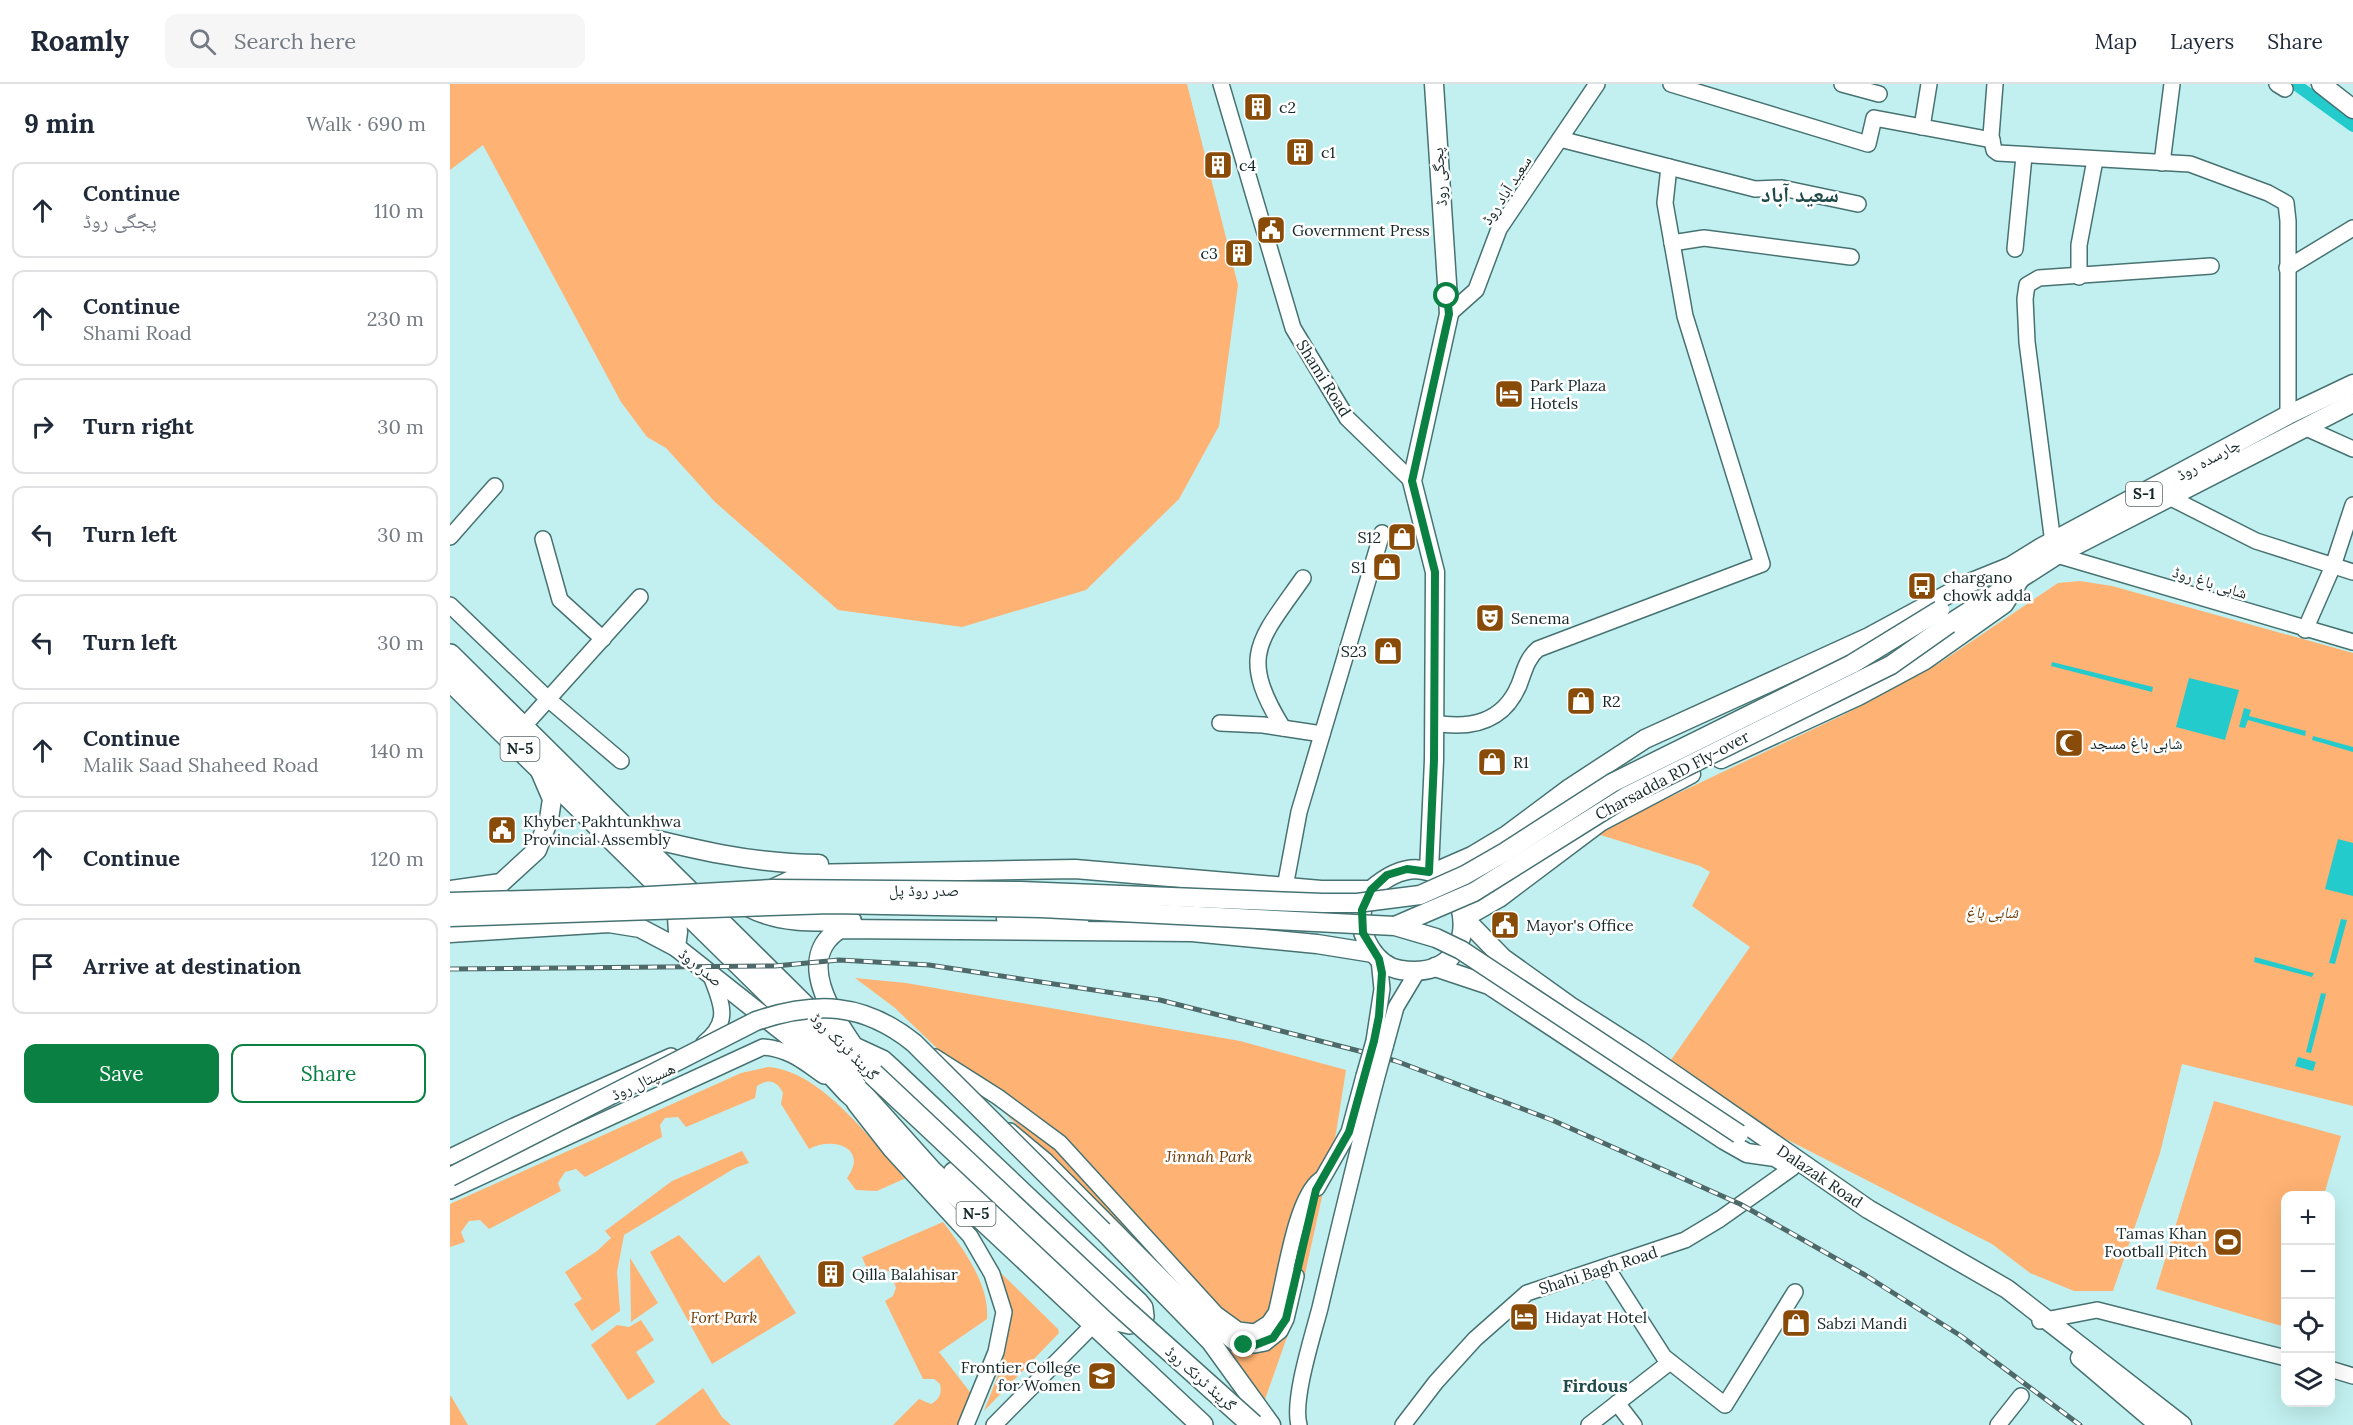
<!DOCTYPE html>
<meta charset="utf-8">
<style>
body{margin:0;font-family:Lora,"Noto Naskh Arabic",serif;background:#f6f6f7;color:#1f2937}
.controls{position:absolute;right:18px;bottom:18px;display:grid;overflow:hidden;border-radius:12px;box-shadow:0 6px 24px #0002}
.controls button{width:54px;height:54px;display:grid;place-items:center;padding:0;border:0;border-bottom:2px solid #e0e1e3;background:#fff;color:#1f2937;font:30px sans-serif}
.stop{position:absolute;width:18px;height:18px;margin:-14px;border:4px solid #0b8043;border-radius:50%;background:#fff}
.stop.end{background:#0b8043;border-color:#fff;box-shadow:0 2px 6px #0008}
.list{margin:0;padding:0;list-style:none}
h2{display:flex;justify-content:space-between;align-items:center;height:78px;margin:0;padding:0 24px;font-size:26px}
h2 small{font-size:20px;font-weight:400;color:#747a83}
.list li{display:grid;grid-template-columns:39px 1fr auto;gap:18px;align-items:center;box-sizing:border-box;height:96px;margin:0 12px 12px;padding:0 12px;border:2px solid #e0e1e3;border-radius:12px}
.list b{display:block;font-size:22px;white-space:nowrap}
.list p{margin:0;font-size:20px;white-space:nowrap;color:#747a83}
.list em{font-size:20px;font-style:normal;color:#747a83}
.actions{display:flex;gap:12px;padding:18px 24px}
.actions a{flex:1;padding:14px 0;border:2px solid #0b8043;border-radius:12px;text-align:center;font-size:21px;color:#0b8043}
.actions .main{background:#0b8043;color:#fff}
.icon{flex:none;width:33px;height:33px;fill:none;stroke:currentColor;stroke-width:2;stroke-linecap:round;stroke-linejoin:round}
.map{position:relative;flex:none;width:1903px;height:1341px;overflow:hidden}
header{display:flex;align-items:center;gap:36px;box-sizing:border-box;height:84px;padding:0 30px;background:#fff;border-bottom:2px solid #e0e1e3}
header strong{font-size:28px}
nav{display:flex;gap:33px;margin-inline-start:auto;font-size:21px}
.search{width:420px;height:54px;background:#f6f6f7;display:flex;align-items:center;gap:15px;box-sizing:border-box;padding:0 21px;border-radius:12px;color:#747a83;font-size:22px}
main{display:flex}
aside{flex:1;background:#fff}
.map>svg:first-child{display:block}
.green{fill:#feb273}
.water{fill:#24cbcc}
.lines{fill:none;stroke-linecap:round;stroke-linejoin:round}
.canal{stroke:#24cbcc;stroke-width:12}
.minor-casing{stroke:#477272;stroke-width:18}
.major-casing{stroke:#477272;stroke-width:21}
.highway-casing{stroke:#477272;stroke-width:24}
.minor{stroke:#fff;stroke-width:15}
.major{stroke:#fff;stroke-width:18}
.highway{stroke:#fff;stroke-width:21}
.rail-casing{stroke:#4e6969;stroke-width:5}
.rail{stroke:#fff;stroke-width:3;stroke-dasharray:9;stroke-linecap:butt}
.minor-bridge-casing{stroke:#477272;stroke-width:18;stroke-linecap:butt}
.major-bridge-casing{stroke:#477272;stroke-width:21;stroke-linecap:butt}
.highway-bridge-casing{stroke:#477272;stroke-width:24;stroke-linecap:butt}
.minor-bridge{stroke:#fff;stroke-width:15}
.major-bridge{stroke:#fff;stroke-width:18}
.highway-bridge{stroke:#fff;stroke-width:21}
.route{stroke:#0b8043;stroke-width:8}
.labels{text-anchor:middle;stroke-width:5;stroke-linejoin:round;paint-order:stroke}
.shield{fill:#fff;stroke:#5b6868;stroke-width:1.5}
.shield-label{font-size:15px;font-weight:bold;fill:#152727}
.poi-label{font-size:16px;fill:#152727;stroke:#fff;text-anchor:start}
.street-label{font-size:16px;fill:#152727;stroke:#fff}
.park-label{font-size:16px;font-style:italic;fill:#6d3b04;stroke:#fff}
.neighbourhood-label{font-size:18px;font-weight:bold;fill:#1f4a4a;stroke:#fff}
.district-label{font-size:22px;font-weight:bold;fill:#1f4a4a;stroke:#fff}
</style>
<header>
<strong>Roamly</strong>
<div class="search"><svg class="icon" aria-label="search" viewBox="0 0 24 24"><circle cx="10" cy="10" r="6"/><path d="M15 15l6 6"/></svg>Search here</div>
<nav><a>Map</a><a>Layers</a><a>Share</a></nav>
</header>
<main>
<aside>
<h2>9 min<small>Walk · 690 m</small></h2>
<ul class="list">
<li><svg class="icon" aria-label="ahead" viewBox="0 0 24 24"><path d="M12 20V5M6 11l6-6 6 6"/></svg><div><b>Continue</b><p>پجگی روڈ</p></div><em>110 m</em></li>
<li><svg class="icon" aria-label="ahead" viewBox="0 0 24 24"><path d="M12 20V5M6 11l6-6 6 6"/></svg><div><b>Continue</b><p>Shami Road</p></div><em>230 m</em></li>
<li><svg class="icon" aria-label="right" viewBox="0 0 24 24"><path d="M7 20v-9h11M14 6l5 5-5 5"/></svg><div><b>Turn right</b></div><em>30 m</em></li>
<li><svg class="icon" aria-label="left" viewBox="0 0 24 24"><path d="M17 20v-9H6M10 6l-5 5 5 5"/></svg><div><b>Turn left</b></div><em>30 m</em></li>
<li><svg class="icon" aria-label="left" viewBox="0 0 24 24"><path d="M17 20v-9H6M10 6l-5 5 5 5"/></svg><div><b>Turn left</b></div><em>30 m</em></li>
<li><svg class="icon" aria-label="ahead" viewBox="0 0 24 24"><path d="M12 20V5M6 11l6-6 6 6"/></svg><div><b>Continue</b><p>Malik Saad Shaheed Road</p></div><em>140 m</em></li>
<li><svg class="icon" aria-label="ahead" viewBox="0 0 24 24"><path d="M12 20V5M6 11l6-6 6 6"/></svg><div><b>Continue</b></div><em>120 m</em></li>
<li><svg class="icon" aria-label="arrive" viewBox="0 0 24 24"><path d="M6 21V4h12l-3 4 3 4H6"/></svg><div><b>Arrive at destination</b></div></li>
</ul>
<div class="actions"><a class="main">Save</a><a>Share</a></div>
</aside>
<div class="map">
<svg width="1903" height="1341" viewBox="0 0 1903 1341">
<rect width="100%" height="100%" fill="#c2f0f0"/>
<!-- green -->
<g class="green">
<path d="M0,0H737L788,201L769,342L729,415L636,506L512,543L388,526L265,418L216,364L197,353L171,318L33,61L0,86Z"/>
<path d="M1630,497L1662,502L1903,569V1022L1732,980L1710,1069L1663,1207H1624L1580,1189L1542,1160L1330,1052L1221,976L1300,863L1242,822L1260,788L1250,782L1144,749L1395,630L1488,580L1608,499Z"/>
<path d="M405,894L456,899L790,957L896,986L886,1049L848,1222L813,1321L610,1082L445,924Z"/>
<path d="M318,983C372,987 421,1057 456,1094L427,1107L406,1106L397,1094C419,1064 383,1052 359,1065L331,1020L333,1009C327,997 319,994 307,1002L305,1014L236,1043L228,1033L215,1034L210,1041L212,1053L135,1093L126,1085L115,1088L108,1099L111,1107L39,1145L30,1136L19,1137L11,1148L15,1158L0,1163V1120L291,989Z"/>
<path d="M1764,1017L1891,1052L1874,1111L1836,1112L1835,1243L1706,1205Z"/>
<path d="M292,1067L299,1079L285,1084L174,1151L167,1188L170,1227L142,1247L124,1220L132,1215L115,1188L147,1167L161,1154L155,1147L222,1097Z"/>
<path d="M493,1138C513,1164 540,1201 537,1235L489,1268L523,1312L508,1341H443L469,1315L481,1320C490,1315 492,1309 490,1300L484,1295H473L435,1217L443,1212L446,1204L441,1189L434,1185L418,1187L412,1173Z"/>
<path d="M229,1151L274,1199L309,1171L346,1229L262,1280L200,1168Z"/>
<path d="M180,1174L208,1219L181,1238Z"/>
<path d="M549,1187L608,1245L609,1249L534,1327C553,1279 572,1238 547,1188Z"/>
<path d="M191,1236L204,1256L186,1268L205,1298L178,1316L141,1261L167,1241L179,1243Z"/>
<path d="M253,1304L272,1333L281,1341H205Z"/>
<path d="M0,1312H1L18,1341H0Z"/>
</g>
<!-- water -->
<g class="water">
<path d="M1602,578L1703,603L1702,608L1601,582Z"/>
<path d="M1739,594L1789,606L1775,656L1726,643Z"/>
<path d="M1794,624L1801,626L1799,632L1856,647L1855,652L1798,636L1795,644L1789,643Z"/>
<path d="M1863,652L1903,663V668L1862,656Z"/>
<path d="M1888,755L1903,759V812L1875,805Z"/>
<path d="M1891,835L1897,836L1885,880L1879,879Z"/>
<path d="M1805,873L1863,889H1864L1862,893L1804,878Z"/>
<path d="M1871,909L1876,910L1861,969L1856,968Z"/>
<path d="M1848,973L1866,978L1863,987L1845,982Z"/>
</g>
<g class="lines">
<!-- canal -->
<path class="canal" d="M1845,0L1903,42"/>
<!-- minor casing -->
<g class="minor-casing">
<g id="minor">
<path d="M771,0L843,244L897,334L962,397"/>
<path d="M1221,0L1418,60L1424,34L1542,56"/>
<path d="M1392,0L1429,10"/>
<path d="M1545,0L1541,52L1544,66L1548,69L1740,80L1818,109L1836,119L1838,137V331"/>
<path d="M1827,0L1835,5"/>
<path d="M1472,43L1479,0"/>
<path d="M1110,55L1305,105L1332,104L1408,120"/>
<path d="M1712,79L1722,0"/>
<path d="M1222,159L1254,154L1401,173"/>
<path d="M1565,165L1574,72"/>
<path d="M1837,184L1903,144"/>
<path d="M1629,193V161L1645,76"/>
<path d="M999,230L1026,206L1049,145L1147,0"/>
<path d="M1856,344L1903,365"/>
<path d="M1721,414L1806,457L1903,488"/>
<path d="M0,453L45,402"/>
<path d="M93,455L110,516L153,555"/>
<path d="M1603,459L1577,258L1575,215L1577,201L1589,194L1761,182"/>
<path d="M1607,471L1903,558"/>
<path d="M0,521L98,615L171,677"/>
<path d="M1855,546L1883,482L1903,421"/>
<path d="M770,639L813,641L872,650"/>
<path d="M984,639C1020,645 1053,639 1069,601C1074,588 1077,574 1088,565L1312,480L1235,232L1215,119L1219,83"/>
<path d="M73,643L190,513"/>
<path d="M833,644C788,571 809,557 853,494"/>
<path d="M835,803L849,728L932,449"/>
<path d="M924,957L932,905L929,875"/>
<path d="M254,959C281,938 272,920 261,892"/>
<path d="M935,963L946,923L967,888"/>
<path d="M485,973L548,1013L610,1059L766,1230L788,1246L805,1248L819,1239L826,1229C835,1196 845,1115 870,1096"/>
<path d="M405,1020L441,1066L520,1152L542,1190L554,1228L546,1268L516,1341"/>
<path d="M560,1047L596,1077L747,1229L785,1259L805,1261L815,1259L830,1247L836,1235L846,1192"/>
<path d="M0,1073L64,1042L221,972"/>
<path d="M867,1104L899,1048L914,992"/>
<path d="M0,1107L313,963C339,965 353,977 374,992"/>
<path d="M1157,1184L1214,1273L1275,1321L1345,1208"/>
<path d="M1590,1237L1647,1226L1836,1274"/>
<path d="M1880,1285L1903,1292"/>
<path d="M1167,1319L1184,1341"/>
<path d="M544,1341L643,1241"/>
<path d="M849,1341C842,1316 863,1251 870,1224C888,1148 906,1072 926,996"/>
<path d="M953,1341L986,1298L1025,1255L1077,1209L1235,1156L1270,1135L1342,1084"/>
<path d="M1139,1341L1220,1278"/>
<path d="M1548,1341L1571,1312"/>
</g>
</g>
<!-- major casing -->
<g class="major-casing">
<g id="major">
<path d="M1871,0L1903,25"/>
<path d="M1550,489L1592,463L1838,331L1903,300"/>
<path d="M1499,540L1607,471L1903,319"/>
<path d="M1271,675L1408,612L1475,576L1554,520L1570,495"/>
<path d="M1241,690L1150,738L1049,814L1014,834L1053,874L1120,922L1189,966L1418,1125L1557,1205L1732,1341"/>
<path d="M179,749C242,765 304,780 369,780"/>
<path d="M979,787L984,676L985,488L962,397L999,230L984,0"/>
<path d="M983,789L1022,772L1057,751L1120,704L1195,655L1419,553L1517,500L1559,483"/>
<path d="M322,805L354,790L625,785L871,806H921C1011,727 1058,901 951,886C925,882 908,851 912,827C913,820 918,812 921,806"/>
<path d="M0,806L51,799L87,766L99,735L102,715L90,687"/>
<path d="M226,818L228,848L226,863"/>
<path d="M298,823C330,840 366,838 402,837"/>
<path d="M556,835L630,834"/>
<path d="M0,849L159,839L190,844L226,863L360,969L397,1009L416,1026"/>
<path d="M985,883L1039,901L1274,1056L1297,1069L1325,1073L1340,1082"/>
<path d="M405,964C384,933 343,874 390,845L742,848L867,860L923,869"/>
<path d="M653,1147L761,1258L821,1341"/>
<path d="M1630,1274L1709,1341"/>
</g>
</g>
<!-- highway casing -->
<g class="highway-casing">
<g id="highway">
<path d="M0,571L413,980"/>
<path d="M0,596L344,934L482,1088L752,1341"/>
<path d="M406,965L432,977L442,986L687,1218L692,1224L693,1232L680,1239L667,1236L504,1089"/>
</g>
</g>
<!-- minor -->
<use href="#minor" class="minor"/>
<!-- major -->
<use href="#major" class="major"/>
<!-- highway -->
<use href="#highway" class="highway"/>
<!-- rail casing -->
<g class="rail-casing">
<path id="rail" d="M0,885L325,882L389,876L479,881L710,916L913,968L946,977L1102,1036L1290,1120L1415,1191L1511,1252L1630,1341"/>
</g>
<!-- rail -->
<use href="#rail" class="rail"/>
<!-- minor-bridge casing -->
<g class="minor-bridge-casing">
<g id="minor-bridge">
<path d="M914,992L924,957"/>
<path d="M926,996L935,963"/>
</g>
</g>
<!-- major-bridge casing -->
<g class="major-bridge-casing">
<g id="major-bridge">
<path d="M0,818L181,813L322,805L570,807L873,819H907L970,811L1015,791L1055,768L1162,699L1402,580L1490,526"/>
<path d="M0,833L381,820L591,824L945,842L986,854L1011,866L1289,1050"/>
<path d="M945,842L1024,808L1177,712L1441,581L1499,540"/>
<path d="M0,1093L306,937C366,917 413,918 464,959L653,1147"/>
</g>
</g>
<!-- highway-bridge casing -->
<g class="highway-bridge-casing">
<path id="highway-bridge" d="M423,990L669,1221L803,1341"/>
</g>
<!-- minor-bridge -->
<use href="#minor-bridge" class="minor-bridge"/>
<!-- major-bridge -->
<use href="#major-bridge" class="major-bridge"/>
<!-- highway-bridge -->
<use href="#highway-bridge" class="highway-bridge"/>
</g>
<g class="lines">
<!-- route -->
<path class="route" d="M794,1261H805L823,1254L836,1235L866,1106L899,1048L924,957L929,932L932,889L929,875L913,849L912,826L921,806L937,791L957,785L979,788L984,676L985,488L962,397L999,230L997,212"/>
</g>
<!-- icons -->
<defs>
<g id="building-square" transform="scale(1.5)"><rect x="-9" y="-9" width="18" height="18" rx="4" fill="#884b08" stroke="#fff"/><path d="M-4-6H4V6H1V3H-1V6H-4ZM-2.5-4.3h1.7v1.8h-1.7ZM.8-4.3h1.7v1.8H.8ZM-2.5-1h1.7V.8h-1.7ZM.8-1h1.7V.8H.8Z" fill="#fff"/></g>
<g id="civic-square" transform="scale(1.5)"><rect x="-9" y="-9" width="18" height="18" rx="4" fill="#884b08" stroke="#fff"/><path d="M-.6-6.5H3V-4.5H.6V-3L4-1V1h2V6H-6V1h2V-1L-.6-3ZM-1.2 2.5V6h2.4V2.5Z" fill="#fff"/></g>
<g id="hotel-square" transform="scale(1.5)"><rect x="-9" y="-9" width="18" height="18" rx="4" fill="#884b08" stroke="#fff"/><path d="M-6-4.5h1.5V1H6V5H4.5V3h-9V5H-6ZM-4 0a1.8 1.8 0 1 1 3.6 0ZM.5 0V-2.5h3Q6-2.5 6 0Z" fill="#fff"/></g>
<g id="shop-square" transform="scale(1.5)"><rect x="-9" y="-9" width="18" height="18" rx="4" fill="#884b08" stroke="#fff"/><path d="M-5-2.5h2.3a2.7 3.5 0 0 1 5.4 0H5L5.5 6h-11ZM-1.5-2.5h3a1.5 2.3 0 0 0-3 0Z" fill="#fff"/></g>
<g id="bus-square" transform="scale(1.5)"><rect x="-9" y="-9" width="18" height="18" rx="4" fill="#884b08" stroke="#fff"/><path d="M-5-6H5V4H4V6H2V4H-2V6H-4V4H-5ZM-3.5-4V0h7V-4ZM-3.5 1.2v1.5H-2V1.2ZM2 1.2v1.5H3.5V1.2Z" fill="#fff"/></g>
<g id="theatre-square" transform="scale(1.5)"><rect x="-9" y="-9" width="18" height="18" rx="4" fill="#884b08" stroke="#fff"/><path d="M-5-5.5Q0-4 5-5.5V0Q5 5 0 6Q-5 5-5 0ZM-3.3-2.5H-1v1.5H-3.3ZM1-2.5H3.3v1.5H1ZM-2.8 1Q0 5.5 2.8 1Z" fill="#fff"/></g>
<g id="mosque-square" transform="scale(1.5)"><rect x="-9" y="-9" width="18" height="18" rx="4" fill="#884b08" stroke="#fff"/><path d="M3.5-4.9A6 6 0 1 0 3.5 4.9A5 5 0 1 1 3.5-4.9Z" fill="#fff"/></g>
<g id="stadium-square" transform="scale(1.5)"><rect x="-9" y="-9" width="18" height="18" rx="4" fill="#884b08" stroke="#fff"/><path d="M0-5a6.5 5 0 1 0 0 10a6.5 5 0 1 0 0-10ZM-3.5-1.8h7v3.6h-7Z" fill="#fff"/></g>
<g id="university-square" transform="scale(1.5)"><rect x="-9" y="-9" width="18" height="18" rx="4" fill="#884b08" stroke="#fff"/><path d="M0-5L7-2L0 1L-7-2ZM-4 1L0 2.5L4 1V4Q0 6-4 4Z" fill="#fff"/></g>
</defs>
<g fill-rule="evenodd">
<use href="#building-square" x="808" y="23"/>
<use href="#building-square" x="850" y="68"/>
<use href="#building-square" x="768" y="81"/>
<use href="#civic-square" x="821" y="146"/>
<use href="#building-square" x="789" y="169"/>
<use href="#hotel-square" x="1059" y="310"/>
<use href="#shop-square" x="952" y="453"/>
<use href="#shop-square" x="937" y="483"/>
<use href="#bus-square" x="1472" y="502"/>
<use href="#theatre-square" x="1040" y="534"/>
<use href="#shop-square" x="938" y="567"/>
<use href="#shop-square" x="1131" y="617"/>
<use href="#mosque-square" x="1619" y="659"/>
<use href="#shop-square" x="1042" y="678"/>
<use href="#civic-square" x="52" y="746"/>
<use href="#civic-square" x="1055" y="841"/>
<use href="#stadium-square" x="1778" y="1158"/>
<use href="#building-square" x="381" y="1190"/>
<use href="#hotel-square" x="1074" y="1233"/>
<use href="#shop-square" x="1346" y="1239"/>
<use href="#university-square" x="652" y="1292"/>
</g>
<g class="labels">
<!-- shield labels -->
<g class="shield">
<rect x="1676" y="398" width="36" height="24" rx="4.5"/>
<rect x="50.5" y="653" width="39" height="24" rx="4.5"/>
<rect x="506.5" y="1118" width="39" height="24" rx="4.5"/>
</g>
<g class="shield-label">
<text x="1694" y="415">S-1</text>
<text x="70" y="670">N-5</text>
<text x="526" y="1135">N-5</text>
</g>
<!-- poi labels -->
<g class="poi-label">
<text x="829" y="29">c2</text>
<text x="871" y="74">c1</text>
<text x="789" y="87">c4</text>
<text x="842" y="152">Government Press</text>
<text x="768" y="175" text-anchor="end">c3</text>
<text x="1080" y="307">Park Plaza<tspan x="1080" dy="18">Hotels</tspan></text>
<text x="931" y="459" text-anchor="end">S12</text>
<text x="916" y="489" text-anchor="end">S1</text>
<text x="1493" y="499">chargano<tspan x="1493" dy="18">chowk adda</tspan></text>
<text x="1061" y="540">Senema</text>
<text x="917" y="573" text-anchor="end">S23</text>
<text x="1152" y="623">R2</text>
<text x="1640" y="665">شاہی باغ مسجد</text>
<text x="1063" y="684">R1</text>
<text x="73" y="743">Khyber Pakhtunkhwa<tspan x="73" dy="18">Provincial Assembly</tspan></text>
<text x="1076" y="847">Mayor's Office</text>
<text x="1757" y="1155" text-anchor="end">Tamas Khan<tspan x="1757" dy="18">Football Pitch</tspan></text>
<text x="402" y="1196">Qilla Balahisar</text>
<text x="1095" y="1239">Hidayat Hotel</text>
<text x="1367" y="1245">Sabzi Mandi</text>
<text x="631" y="1289" text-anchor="end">Frontier College<tspan x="631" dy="18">for Women</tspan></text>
</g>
<!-- street labels -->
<g class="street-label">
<text transform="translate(989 93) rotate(-94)" y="6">پجگی روڈ</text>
<text transform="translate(1056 106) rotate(-57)" y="6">سعید آباد روڈ</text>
<text transform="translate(874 294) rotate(58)" y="6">Shami Road</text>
<text transform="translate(1758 375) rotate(-29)" y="6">چارسدہ روڈ</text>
<text transform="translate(1760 498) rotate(17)" y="6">شاہی باغ روڈ</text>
<text transform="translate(1222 691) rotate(-28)" y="6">Charsadda RD Fly-over</text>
<text x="474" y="812">صدر روڈ پل</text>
<text transform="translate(251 883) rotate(39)" y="6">صدر روڈ</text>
<text transform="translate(395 962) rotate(45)" y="6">گرینڈ ٹرنک روڈ</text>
<text transform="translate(193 997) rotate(-25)" y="6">ھسپتال روڈ</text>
<text transform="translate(1370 1092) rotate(34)" y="6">Dalazak Road</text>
<text transform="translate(1148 1186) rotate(-18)" y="6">Shahi Bagh Road</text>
<text transform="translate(751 1294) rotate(42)" y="6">گرینڈ ٹرنک روڈ</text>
</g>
<!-- park labels -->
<g class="park-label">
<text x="1542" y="834">شاہی باغ</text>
<text x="759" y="1078">Jinnah Park</text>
<text x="274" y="1239">Fort Park</text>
</g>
<!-- neighbourhood labels -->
<g class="neighbourhood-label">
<text x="1145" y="1308">Firdous</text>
</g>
<!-- district labels -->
<g class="district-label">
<text x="1350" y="118">سعید آباد</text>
</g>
</g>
</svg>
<div class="controls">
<button>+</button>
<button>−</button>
<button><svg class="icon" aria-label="locate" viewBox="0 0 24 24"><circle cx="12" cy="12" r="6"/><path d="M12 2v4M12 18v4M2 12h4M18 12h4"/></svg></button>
<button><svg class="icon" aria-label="layers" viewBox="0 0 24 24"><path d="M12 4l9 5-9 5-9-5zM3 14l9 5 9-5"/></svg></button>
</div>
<div class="stop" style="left:997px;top:212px"></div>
<div class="stop end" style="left:794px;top:1261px"></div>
</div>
</main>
